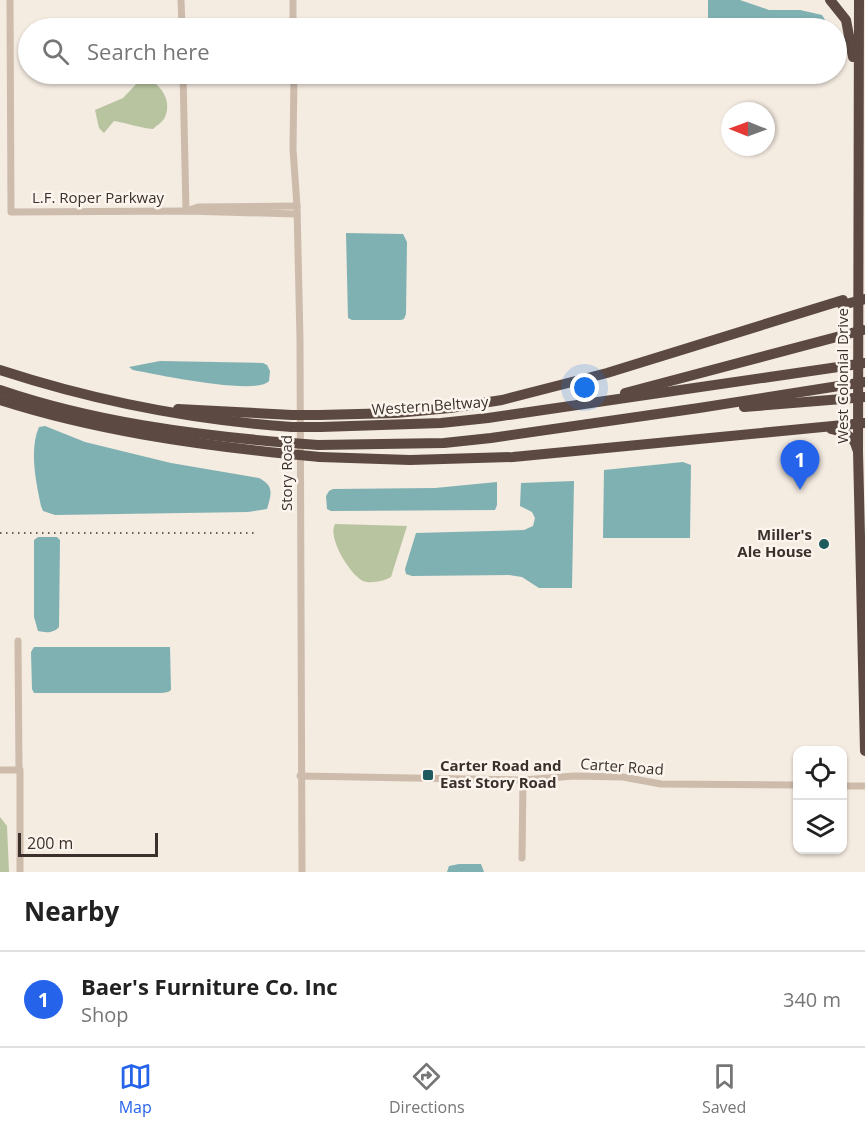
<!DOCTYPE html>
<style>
body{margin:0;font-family:"Open Sans",sans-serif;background:#f6f6f6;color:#222}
.controls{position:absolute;right:18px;bottom:18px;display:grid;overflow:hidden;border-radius:12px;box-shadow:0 2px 4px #0004}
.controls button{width:54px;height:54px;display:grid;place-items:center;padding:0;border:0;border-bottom:2px solid #e0e0e0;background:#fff;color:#222;font:30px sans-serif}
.compass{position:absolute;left:721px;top:102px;width:54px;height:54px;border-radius:50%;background:#fff;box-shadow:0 2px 4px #0004;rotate:271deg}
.scale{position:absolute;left:18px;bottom:15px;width:140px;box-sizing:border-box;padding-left:6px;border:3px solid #3b302b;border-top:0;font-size:16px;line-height:21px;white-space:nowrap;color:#3b302b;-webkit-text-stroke:4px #fbf5ee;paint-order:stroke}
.you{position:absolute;left:585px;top:388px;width:21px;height:21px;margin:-15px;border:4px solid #fff;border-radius:50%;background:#1a73e8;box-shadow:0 0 0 9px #1a73e833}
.badge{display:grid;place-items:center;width:39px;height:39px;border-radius:50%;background:#2563eb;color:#fff;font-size:20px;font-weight:700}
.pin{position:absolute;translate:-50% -50px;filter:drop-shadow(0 2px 3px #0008)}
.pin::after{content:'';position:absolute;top:32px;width:21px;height:18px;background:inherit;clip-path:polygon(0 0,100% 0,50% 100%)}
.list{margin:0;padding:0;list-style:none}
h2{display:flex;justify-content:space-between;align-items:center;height:78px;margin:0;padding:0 24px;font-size:26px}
h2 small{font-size:20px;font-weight:400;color:#767676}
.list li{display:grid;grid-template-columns:39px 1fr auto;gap:18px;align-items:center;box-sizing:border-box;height:96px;padding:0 24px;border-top:2px solid #e0e0e0}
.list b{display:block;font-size:22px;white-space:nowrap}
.list p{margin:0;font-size:20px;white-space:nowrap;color:#767676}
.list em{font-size:20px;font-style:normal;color:#767676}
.icon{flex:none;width:33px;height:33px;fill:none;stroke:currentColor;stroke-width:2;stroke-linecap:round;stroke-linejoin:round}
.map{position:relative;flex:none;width:865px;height:872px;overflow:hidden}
.search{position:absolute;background:#fff;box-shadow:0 2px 4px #0004;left:18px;right:18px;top:18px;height:66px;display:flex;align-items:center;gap:15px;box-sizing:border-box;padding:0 21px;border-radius:33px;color:#767676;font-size:22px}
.sheet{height:174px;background:#fff}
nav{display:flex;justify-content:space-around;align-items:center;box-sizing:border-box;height:84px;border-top:2px solid #e0e0e0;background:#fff;font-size:16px;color:#767676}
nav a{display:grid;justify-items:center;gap:3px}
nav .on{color:#2563eb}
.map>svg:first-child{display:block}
.green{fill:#b8c4a0}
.water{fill:#7fb0b2}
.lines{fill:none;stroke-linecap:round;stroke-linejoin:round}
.minor{stroke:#cdbbac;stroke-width:7}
.highway{stroke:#5c4a42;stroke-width:10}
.rail{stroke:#3b302b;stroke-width:1.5;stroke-dasharray:1.5 4.5;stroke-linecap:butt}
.highway-bridge{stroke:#5c4a42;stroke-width:10}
.poi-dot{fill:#1f5a5e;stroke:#fbf5ee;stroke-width:2}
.labels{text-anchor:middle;stroke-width:5;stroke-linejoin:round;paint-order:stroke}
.street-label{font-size:15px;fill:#3b302b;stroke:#fbf5ee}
.poi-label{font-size:15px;font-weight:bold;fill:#3b302b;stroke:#fbf5ee;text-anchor:end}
</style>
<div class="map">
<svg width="865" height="872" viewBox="0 0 865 872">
<rect width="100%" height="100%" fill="#f4ebe1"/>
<!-- green -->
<g class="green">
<path d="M141,79C160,79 174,102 164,119C161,123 156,126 153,129C139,128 128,123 114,121L104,133L99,128L95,110L123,98Z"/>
<path d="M335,524L407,526L391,577C384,581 371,584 363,581C350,575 327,537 335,524Z"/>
<path d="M0,817L7,826L9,872H0Z"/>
</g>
<!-- water -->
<g class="water">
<path d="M708,0H740L769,10H800L822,15L830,28H708Z"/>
<path d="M346,233L403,234L407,242L406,314L404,319L401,320H352L348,318Z"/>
<path d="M160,361L263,363L267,365L270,371L269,381C257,396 154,374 133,370L129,367Z"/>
<path d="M45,426L85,442L130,453L171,463L259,478C275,486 271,495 267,509L248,512L55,515L43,511L41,506C36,482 29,450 39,427Z"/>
<path d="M683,462L691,465L690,538H603L604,470Z"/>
<path d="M574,481L572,588H539L522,577L509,575L412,576L406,574L405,569L416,533L524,530L533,526L535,518L532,512L520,506L521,483Z"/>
<path d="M497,482V505L495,510L331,511L327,509L326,496L329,491L333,489L435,488Z"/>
<path d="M38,537H57L60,540L59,627C54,633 46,633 38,631L34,617V540Z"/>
<path d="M34,647H170L171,690L168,692L162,693H34L32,689L31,652Z"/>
<path d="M459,864H481L484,872H447L449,866Z"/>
</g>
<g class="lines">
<!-- minor -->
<g class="minor">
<path d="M10,0L11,212L186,211L297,214"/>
<path d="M181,0L182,28"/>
<path d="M293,0V28"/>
<path d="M183,74L186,211"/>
<path d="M294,74L293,149L297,206L300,340L302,872"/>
<path d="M189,210L198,207L297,206"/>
<path d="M18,641L19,770"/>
<path d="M0,770H20V872"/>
<path d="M300,776L523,780L574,776L623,777L661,784L798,785"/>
<path d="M842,786H865"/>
<path d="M522,858L523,780"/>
</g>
<!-- highway -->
<g class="highway">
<path d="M830,0L846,20L853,57"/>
<path d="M859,0L858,451L865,751"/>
<path d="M0,370C95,401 193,420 292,427"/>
<path d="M0,390C94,422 193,435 291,443"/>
<path d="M625,393L863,330"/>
<path d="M0,400C94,430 191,444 289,454"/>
<path d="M744,407L842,399"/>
<path d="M178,409L292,415"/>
<path d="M320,415L396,413L450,408L502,400L607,373L843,300"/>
<path d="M321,427L441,423L488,418L845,366"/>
<path d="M831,429C843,432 854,435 857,449"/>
<path d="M318,445L444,443L491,438L699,408L845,385"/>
<path d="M320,457L410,460L513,457L864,423"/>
</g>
<!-- rail -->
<path class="rail" d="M0,533H256"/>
<!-- highway-bridge -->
<g class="highway-bridge">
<path d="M842,305L865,299"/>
<path d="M845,366L865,363"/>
<path d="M845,385L865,382"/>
<path d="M842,399L865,397"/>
<path d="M292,415H320"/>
<path d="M292,427H321"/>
<path d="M291,443L318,445"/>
<path d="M289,454L320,457"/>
</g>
</g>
<!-- markers -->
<g class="poi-dot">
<circle cx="824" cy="544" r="6"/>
<rect x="422" y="769" width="12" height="12" rx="3"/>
</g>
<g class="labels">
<!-- street labels -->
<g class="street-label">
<text x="98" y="203">L.F. Roper Parkway</text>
<text transform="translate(843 376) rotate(-90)" y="5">West Colonial Drive</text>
<text transform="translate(430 406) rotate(-4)" y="5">Western Beltway</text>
<text transform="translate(287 473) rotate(-90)" y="5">Story Road</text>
<text transform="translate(622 767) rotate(4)" y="5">Carter Road</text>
</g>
<!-- poi labels -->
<g class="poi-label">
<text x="812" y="540">Miller's<tspan x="812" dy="17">Ale House</tspan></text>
<text x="440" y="771" text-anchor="start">Carter Road and<tspan x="440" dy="17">East Story Road</tspan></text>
</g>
</g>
</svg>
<div class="controls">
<button><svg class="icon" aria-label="locate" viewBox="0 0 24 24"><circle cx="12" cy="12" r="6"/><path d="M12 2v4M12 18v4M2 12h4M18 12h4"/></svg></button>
<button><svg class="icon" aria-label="layers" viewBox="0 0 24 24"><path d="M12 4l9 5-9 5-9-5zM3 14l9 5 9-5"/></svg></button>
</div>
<svg class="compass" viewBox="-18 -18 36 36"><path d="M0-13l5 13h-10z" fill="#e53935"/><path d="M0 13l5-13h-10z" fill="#767676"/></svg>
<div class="scale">200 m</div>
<div class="you"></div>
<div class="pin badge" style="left:800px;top:490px">1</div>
<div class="search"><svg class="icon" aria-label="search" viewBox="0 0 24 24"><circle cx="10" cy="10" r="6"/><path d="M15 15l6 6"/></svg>Search here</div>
</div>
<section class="sheet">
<h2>Nearby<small></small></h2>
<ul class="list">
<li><span class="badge">1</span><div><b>Baer's Furniture Co. Inc</b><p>Shop</p></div><em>340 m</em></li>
</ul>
</section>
<nav>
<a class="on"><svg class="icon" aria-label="map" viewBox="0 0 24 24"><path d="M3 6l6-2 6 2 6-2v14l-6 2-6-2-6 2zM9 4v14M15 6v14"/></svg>Map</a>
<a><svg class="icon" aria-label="directions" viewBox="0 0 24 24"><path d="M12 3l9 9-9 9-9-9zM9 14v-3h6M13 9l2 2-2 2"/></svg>Directions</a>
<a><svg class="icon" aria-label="saved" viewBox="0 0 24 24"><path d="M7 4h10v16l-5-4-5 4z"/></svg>Saved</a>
</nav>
